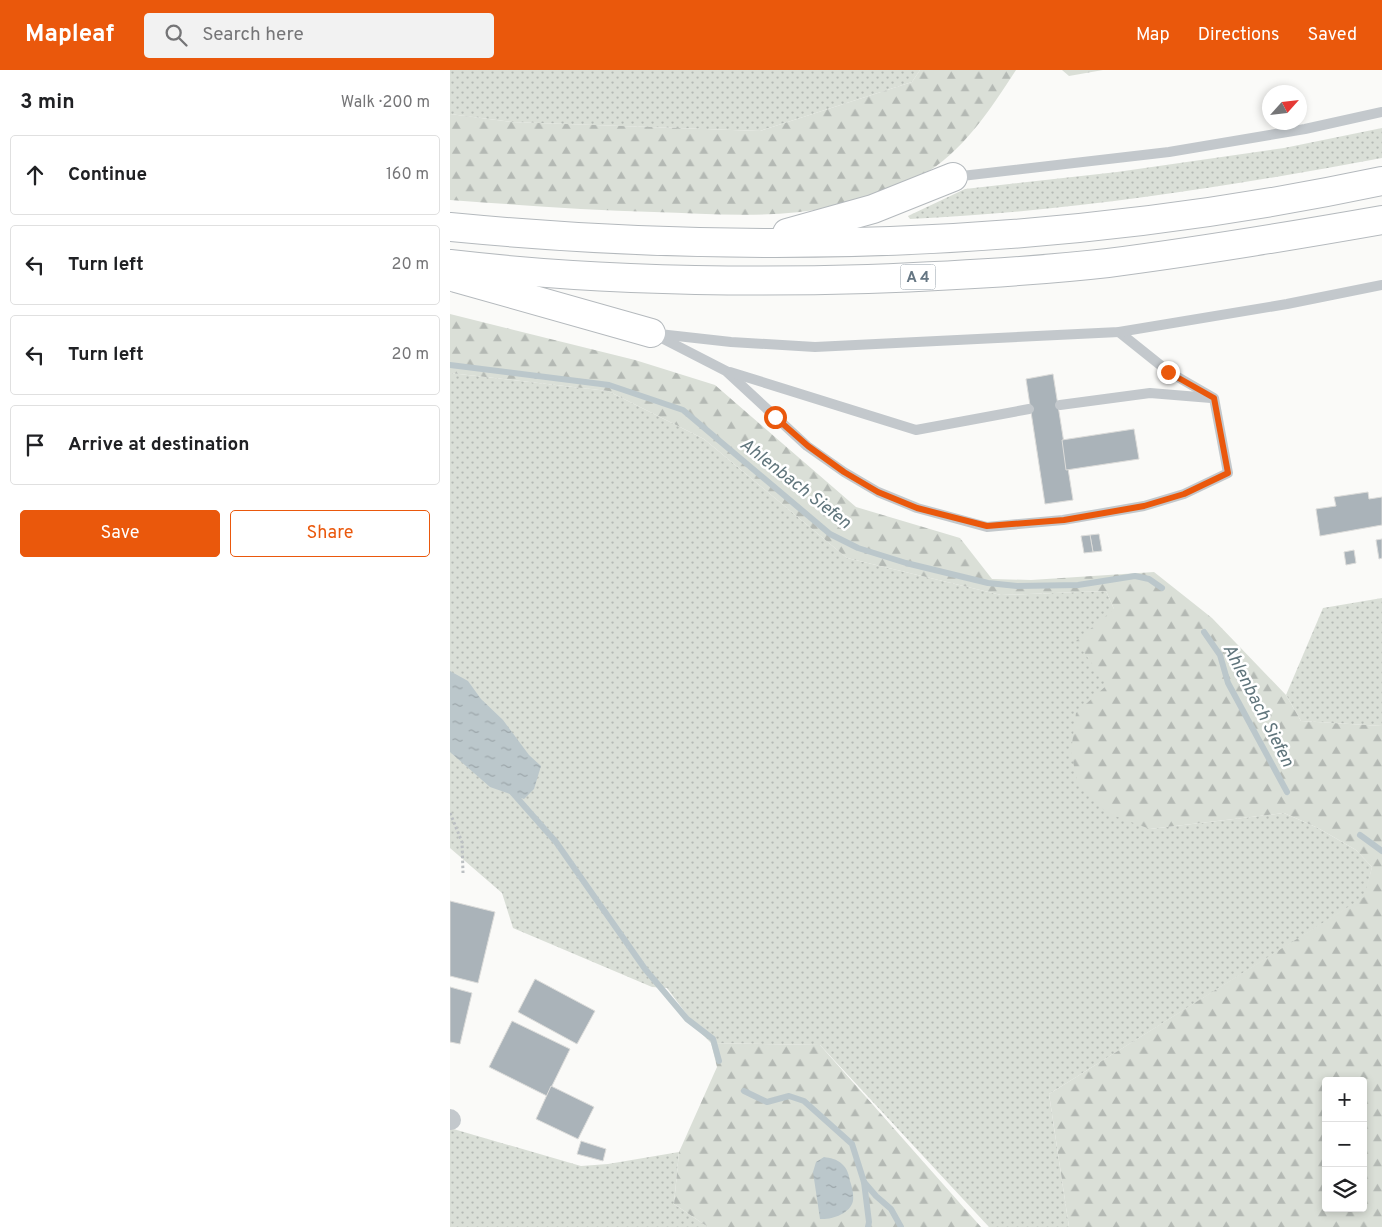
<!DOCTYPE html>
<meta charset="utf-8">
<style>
body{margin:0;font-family:Overpass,sans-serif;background:#f2f2f2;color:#202124}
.controls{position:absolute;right:15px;bottom:15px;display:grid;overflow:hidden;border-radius:5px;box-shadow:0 2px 8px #0003}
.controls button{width:45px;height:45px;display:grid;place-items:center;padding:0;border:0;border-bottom:1px solid #e0e0e0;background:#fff;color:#202124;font:25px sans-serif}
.compass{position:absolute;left:812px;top:15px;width:45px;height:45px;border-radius:50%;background:#fff;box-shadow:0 2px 8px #0003;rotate:63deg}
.stop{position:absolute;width:15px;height:15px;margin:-11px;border:4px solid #ea580c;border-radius:50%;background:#fff}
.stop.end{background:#ea580c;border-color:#fff;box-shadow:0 1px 5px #0008}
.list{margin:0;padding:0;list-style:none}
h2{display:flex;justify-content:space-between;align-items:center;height:65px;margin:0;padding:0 20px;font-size:21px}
h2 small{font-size:16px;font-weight:400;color:#757577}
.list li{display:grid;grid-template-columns:32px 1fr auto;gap:15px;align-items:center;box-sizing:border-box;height:80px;margin:0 10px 10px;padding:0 10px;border:1px solid #e0e0e0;border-radius:5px}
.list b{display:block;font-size:19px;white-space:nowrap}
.list em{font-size:16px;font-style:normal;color:#757577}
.actions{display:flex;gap:10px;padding:15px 20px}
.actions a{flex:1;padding:11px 0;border:1px solid #ea580c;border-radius:5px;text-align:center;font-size:18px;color:#ea580c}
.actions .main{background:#ea580c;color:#fff}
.icon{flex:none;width:28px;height:28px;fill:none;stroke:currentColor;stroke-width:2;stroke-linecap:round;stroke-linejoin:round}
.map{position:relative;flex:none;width:932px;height:1157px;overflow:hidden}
header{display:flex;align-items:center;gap:30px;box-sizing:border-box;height:70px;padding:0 25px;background:#ea580c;color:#fff}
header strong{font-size:24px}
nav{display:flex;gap:28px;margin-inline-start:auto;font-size:18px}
.search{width:350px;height:45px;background:#f2f2f2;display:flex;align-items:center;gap:12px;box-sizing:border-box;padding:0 18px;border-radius:5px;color:#757577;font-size:19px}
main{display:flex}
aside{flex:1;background:#fff}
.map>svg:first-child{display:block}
.green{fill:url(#green-dots)}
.forest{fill:url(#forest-firs);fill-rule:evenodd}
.water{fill:url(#water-ripples)}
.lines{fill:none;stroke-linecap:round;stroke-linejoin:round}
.stream{stroke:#bbc7cb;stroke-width:6}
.building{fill:#aab3b9;stroke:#dcdcda}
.motorway-casing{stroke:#b4b9bd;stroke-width:30}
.path{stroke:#bbbfc2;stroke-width:3;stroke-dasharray:2.5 2.5;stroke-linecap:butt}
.service{stroke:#c3c8cc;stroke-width:10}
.minor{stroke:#c3c8cc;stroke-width:20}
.motorway{stroke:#fff;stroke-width:28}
.route{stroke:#ea580c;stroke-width:6}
.labels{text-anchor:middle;stroke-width:5;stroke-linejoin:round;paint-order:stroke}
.shield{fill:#fff;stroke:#939fa8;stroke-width:1}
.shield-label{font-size:15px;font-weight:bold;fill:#657683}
.water-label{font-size:18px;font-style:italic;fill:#60757c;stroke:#fff}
</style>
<header>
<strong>Mapleaf</strong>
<div class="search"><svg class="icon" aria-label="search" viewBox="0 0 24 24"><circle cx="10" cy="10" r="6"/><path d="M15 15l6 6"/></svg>Search here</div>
<nav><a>Map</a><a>Directions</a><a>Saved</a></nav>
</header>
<main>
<aside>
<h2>3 min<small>Walk · 200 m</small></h2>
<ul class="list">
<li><svg class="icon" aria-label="ahead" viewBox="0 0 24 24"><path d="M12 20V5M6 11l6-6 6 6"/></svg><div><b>Continue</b></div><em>160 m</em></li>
<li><svg class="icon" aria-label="left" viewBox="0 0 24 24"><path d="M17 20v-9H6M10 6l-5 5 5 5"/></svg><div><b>Turn left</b></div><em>20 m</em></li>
<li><svg class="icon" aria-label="left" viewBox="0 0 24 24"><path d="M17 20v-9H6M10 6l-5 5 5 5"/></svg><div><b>Turn left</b></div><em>20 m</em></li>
<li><svg class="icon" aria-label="arrive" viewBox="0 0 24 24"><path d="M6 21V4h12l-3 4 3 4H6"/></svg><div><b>Arrive at destination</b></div></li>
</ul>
<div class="actions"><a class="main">Save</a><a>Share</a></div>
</aside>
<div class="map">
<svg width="932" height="1157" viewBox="0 0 932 1157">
<defs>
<pattern id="green-dots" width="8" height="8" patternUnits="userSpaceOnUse" patternTransform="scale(1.25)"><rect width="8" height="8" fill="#dadfd7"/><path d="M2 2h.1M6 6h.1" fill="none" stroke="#b4b9b4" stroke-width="1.8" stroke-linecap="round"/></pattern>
<pattern id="forest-firs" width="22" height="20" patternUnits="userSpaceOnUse" patternTransform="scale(1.25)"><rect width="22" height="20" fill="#dadfd7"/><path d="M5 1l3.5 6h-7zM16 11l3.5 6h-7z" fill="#b4b9b4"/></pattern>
<pattern id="water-ripples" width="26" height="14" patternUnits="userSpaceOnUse" patternTransform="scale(1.25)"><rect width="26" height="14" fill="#bbc7cb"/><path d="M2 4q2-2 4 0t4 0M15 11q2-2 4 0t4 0" fill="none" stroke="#9ca6aa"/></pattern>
</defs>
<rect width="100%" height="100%" fill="#fafaf8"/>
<!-- green -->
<g class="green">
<path d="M0,0H470L462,12L310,61L61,52L0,44Z"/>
<path d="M932,58V88C776,117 618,142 460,149L458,146L515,119L667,102L834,78Z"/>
<path d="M0,303L158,321L254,369L397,488L551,525L656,521L664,539L657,616L700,759L834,743L868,758L906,780L922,797L915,827L599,1024L619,1157H539L370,975L261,973L250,962L217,918L202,917L63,858L52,823L0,778Z"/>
<path d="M932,528V656L851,651L836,625L873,538Z"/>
<path d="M0,1058L131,1096L158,1094L229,1082L224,1134L258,1157H0Z"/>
</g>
<!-- forest -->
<g class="forest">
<path d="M470,0H566C540,40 513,82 471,106C454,117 434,122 415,128C404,131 393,134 382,137C324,149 263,144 204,142C136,140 68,135 0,130V44L61,52L310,61L462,12Z"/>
<path d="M612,0H653L619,6Z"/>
<path d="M0,244L185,290L265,315L406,437L510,468L542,509L581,510L704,502L762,548L836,625L851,651L932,656V1157H619L599,1024L914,827L922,797L906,780L868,758L834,743L700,759L657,743L628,715L621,682L626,643L657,615L626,571L664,539L656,521L551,525L397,488L254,369L158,321L0,303ZM876,1011H913V1138H876Z"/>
<path d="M261,973L370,975L531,1157H258L224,1134L229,1082L267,997Z"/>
</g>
<!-- water -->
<g class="water">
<path d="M0,601L18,611L31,629L53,650L79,685L91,696L84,719L74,729L40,717L0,682Z"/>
<path d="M374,1087C380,1088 387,1089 392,1094C397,1098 399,1105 400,1111C402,1117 404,1125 403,1131C400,1144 381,1150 370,1149L363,1102L366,1092Z"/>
</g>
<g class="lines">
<!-- stream -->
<g class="stream">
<path d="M0,295L159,315L233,340L380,464L408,478L456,493L538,513L567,516L628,515L685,506L699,509L712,518"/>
<path d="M754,562L770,585L778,613L837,722"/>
<path d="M61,721L106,772L195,899L237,949L263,969L269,991"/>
<path d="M910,765L932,781"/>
<path d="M294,1021L317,1032L339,1026L354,1031L402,1074L414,1112L419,1152L418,1157"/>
<path d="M414,1112L426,1126L441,1139L451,1157"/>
</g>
</g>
<!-- building -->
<g class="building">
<path d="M603,304L623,430L595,434L576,309Z"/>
<path d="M684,359L689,389L616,400L612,370Z"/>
<path d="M918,422L919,429L932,427V455L870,466L866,439L886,436L884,427Z"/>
<path d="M649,464L652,481L643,482L640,465Z"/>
<path d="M640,465L643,482L634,483L631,466Z"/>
<path d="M932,469V488L929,489L926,470Z"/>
<path d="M904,480L906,493L896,495L894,482Z"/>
<path d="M0,831L45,842L28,913L0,906Z"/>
<path d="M85,909L145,941L127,974L68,942Z"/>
<path d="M0,917L22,923L10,974L0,972Z"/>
<path d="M62,951L120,979L97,1026L39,997Z"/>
<path d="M101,1016L144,1037L128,1069L86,1049Z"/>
<path d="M131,1071L156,1079L153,1091L127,1084Z"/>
</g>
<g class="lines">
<!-- motorway casing -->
<g class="motorway-casing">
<g id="motorway">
<path d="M0,157C311,187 626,176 932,111"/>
<path d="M337,163L423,139L503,107"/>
<path d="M0,194C138,210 279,213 418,209C498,206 578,202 658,193C750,181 841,166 932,150"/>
<path d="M6,208L201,263"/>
</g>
</g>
<!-- path -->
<path class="path" d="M0,743L12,772L13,803"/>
<!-- service -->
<g class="service">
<path d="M503,107L719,82L855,59L932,42"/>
<path d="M202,263L276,301L357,376L394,402L428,422L467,438L537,457L613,450L694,436L734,424L778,403L764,328L719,302L669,262"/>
<path d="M209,264L281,272L365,277L669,262L837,234L932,215"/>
<path d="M280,302L466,360L579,339"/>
<path d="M610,335L700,323L761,328"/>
</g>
<!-- minor -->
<path class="minor" d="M0,1049L1,1050"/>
<!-- motorway -->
<use href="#motorway" class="motorway"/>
</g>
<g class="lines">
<!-- route -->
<path class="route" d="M325,347L358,376L394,402L428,422L467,438L537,456L614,450L694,436L734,424L778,403L764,328L718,302"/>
</g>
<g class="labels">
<!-- shield labels -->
<rect class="shield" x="450.5" y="194.5" width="35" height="25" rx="4"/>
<g class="shield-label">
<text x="468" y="212">A 4</text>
</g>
<!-- water labels -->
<g class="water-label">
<text transform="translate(346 413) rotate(38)" y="6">Ahlenbach Siefen</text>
<text transform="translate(809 635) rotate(63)" y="6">Ahlenbach Siefen</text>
</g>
</g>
</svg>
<div class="controls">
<button>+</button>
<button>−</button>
<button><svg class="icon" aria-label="layers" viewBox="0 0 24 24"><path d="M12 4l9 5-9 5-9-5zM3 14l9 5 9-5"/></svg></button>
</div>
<svg class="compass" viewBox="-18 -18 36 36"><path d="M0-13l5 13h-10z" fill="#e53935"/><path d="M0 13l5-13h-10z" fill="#757577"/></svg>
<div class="stop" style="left:325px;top:347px"></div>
<div class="stop end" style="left:718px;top:302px"></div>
</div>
</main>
